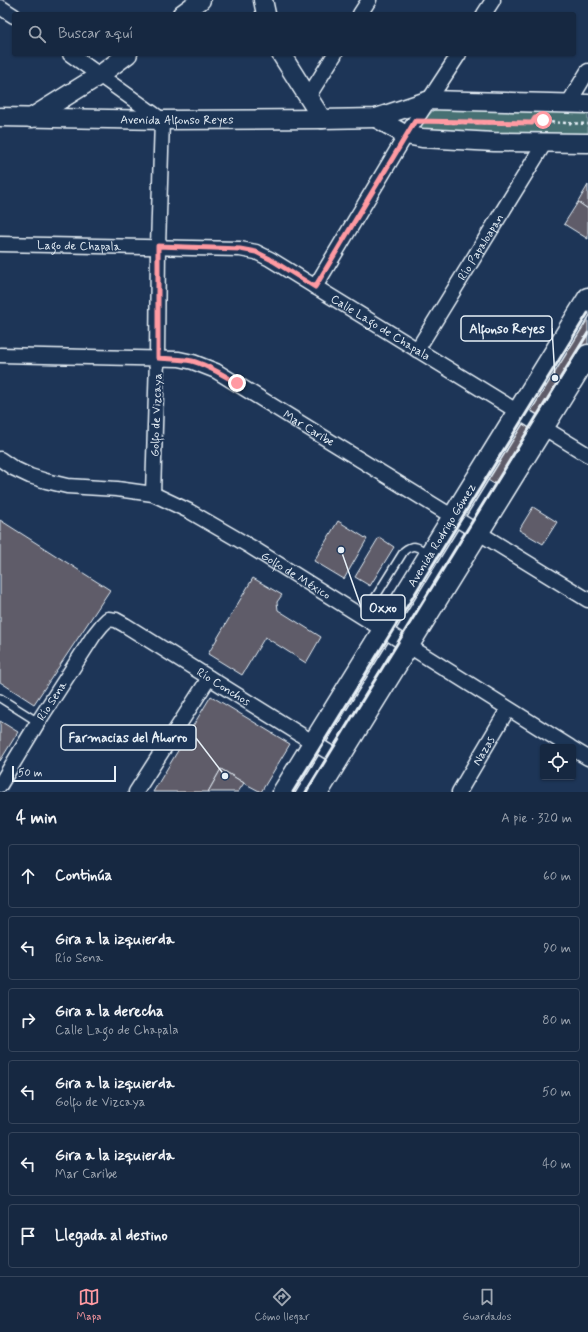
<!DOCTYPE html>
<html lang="es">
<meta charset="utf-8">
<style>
body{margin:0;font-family:Mynerve,sans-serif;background:#23344c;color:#f1f3f6}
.controls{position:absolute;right:12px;bottom:12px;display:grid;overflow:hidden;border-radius:4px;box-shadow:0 1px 3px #0004}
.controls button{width:36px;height:36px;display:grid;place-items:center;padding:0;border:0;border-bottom:1px solid #35445a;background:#162841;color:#f1f3f6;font:20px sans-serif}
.scale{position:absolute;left:12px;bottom:10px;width:104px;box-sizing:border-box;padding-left:4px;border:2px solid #e8f1f8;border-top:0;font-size:11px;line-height:14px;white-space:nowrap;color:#e8f1f8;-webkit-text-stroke:3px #1d3557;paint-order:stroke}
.stop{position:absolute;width:12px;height:12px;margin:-9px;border:3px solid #ff9aa2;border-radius:50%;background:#fff}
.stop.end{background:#ff9aa2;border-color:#fff;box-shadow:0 1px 4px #0008}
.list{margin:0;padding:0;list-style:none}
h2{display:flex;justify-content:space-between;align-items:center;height:52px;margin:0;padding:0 16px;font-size:17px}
h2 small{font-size:13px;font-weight:400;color:#9ea6b1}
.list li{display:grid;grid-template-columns:26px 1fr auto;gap:12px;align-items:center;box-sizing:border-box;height:64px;margin:0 8px 8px;padding:0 8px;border:1px solid #35445a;border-radius:4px}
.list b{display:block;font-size:15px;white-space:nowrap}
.list p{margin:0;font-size:13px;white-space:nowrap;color:#9ea6b1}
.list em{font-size:13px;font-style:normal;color:#9ea6b1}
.icon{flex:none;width:22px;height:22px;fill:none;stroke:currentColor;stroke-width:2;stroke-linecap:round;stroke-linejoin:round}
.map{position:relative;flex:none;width:588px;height:792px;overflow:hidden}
.search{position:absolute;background:#162841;box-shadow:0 1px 3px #0004;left:12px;right:12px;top:12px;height:44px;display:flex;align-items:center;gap:10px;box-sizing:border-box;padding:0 14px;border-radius:4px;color:#9ea6b1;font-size:15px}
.sheet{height:484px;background:#162841}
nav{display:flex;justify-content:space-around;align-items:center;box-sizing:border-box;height:56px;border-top:1px solid #35445a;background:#162841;font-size:11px;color:#9ea6b1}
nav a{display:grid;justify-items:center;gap:2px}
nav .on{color:#ff9aa2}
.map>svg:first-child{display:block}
.green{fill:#476f73;stroke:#98b0b6}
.building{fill:#5e5c69;stroke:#e8f1f8}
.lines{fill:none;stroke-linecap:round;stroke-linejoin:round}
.service-casing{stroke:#e8f1f8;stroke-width:10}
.minor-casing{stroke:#e8f1f8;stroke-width:17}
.tertiary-casing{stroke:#e8f1f8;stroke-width:21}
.secondary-casing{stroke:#e8f1f8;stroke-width:23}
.path{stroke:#e8f1f8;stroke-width:2.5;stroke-dasharray:3 3;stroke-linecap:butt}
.service{stroke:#1d3557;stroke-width:7}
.minor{stroke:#1d3557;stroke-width:14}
.tertiary{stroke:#1d3557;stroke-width:18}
.secondary{stroke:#1d3557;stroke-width:20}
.rail{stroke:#e8f1f8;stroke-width:3}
.route{stroke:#ff9aa2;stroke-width:5}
.labels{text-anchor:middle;stroke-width:4;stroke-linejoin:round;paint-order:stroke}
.street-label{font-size:12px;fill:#e8f1f8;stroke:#1d3557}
.leader{fill:none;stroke:#e8f1f8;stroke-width:1.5}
.callout-dot{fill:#e8f1f8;stroke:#1d3557;stroke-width:1.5}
.callout{fill:#1d3557;stroke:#e8f1f8;stroke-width:1.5}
.callout-label{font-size:13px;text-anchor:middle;font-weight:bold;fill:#e8f1f8}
</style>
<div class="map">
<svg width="588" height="792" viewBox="0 0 588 792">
<rect width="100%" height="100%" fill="#1d3557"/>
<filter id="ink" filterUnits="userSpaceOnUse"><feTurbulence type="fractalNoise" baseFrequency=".025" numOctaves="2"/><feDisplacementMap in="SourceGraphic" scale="8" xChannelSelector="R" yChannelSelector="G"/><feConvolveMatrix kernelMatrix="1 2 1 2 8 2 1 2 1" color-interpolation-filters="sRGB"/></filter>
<g filter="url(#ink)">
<!-- green -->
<path class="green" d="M436,108L588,111V140L419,134L422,121Z"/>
<!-- building -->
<g class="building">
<path d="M588,185V209L578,202Z"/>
<path d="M578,202L588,209V239L564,224Z"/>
<path d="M588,296V352L504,490L478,474Z"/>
<path d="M533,507L557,522L543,544L519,530Z"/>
<path d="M0,520L110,590L34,704L0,682Z"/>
<path d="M338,521L367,539L344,579L314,561Z"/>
<path d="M379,537L394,547L370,586L355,577Z"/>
<path d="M253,578L282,595L277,602L278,610L321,637L306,663L265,637L242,675L208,654Z"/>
<path d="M211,696L290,744L261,792L244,783L221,769L208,792H153Z"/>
<path d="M0,721L18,732L0,761Z"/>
<path d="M221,769L244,783L238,792H208Z"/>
</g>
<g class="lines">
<!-- service casing -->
<g class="service-casing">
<g id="service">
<path d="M363,617L404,551C414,543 418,547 429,554"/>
<path d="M0,698L38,722"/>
</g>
</g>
<!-- minor casing -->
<g class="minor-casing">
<g id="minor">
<path d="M0,7L14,16"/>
<path d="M360,14L369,0"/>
<path d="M484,14L493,0"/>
<path d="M70,54L162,120L158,246L157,358L153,494"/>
<path d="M308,97L335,54"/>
<path d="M568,104L588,71"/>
<path id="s1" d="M0,244L240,249L256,252L270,259L588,455"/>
<path d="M315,287L406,135L459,54"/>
<path id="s2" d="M417,350L544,144"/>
<path id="s3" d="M0,355L179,359L193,362L216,371L588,600"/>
<path id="s4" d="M0,459L13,468L30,476L46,481L67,486L117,489L153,494L189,511L251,547L570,747"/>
<path d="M573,749L588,758"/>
<path id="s5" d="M0,785L38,722L94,635L102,625L108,619L116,620L125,625L338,758"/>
<path d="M136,792L209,678"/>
<path id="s6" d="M459,792L508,709"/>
</g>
</g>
<!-- tertiary casing -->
<g class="tertiary-casing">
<g id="tertiary">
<path d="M263,0L266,14"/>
<path d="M182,14L201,0"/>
<path d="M281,54L322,119"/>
<path id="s7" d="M0,117L162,120L322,119L376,118L430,100L588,104"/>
<path d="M31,118L100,75L128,54"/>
<path d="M376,118L406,135L422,138L494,142L588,143"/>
</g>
</g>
<!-- secondary casing -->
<g class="secondary-casing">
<g id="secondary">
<path id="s8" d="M283,792C386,628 485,462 588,298"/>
<path d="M318,792L588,355"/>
</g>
</g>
<!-- path -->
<g class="path">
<path d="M541,118L544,122L588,124"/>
<path d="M440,122L532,123"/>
<path d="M542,128L544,122"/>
</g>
<!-- service -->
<use href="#service" class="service"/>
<!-- minor -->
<use href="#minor" class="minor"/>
<!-- tertiary -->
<use href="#tertiary" class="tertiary"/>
<!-- secondary -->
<use href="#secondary" class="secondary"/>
<!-- rail -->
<g class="rail">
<path d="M293,792L588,313"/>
<path d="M306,792L588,333"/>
</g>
</g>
</g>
<g class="lines" filter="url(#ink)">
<!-- route -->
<path class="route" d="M237,383C223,375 208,365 192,361C180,359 169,359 158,358V246L240,249L256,252L270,259L315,287L415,121L532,123L535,118L538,117L543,120"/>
</g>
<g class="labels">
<!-- street labels -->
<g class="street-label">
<text dy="4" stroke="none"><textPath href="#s7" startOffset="177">Avenida Alfonso Reyes</textPath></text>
<text dy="4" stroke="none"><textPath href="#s1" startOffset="79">Lago de Chapala</textPath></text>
<text dy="4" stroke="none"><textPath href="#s2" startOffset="121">Río Papaloapan</textPath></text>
<text dy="4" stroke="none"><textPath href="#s1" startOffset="402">Calle Lago de Chapala</textPath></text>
<text transform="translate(156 415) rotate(-88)" y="4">Golfo de Vizcaya</text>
<text dy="4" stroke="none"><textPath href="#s3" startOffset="327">Mar Caribe</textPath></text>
<text dy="4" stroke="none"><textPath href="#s8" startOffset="302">Avenida Rodrigo Gómez</textPath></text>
<text dy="4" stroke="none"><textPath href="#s4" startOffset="324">Golfo de México</textPath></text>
<text dy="4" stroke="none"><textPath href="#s5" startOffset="333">Río Conchos</textPath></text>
<text dy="4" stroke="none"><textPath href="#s5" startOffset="99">Río Sena</textPath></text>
<text dy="4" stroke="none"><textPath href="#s6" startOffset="48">Nazas</textPath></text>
</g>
</g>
<!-- callouts -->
<path class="leader" d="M555 378L552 328M341 550L361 607M225 776L196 738"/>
<g class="callout-dot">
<circle cx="555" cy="378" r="4"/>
<circle cx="341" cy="550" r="4"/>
<circle cx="225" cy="776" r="4"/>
</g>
<g class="callout">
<rect x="461" y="316" width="91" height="25" rx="4"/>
<rect x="361" y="595" width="44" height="25" rx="4"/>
<rect x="61" y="725" width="135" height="25" rx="4"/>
</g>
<g class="callout-label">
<text x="507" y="333">Alfonso Reyes</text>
<text x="383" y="612">Oxxo</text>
<text x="128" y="742">Farmacias del Ahorro</text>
</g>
</svg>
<div class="controls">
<button><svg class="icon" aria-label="locate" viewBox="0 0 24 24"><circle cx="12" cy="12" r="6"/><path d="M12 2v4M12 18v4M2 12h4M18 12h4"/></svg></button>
</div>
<div class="scale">50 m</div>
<div class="stop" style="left:543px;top:120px"></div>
<div class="stop end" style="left:237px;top:383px"></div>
<div class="search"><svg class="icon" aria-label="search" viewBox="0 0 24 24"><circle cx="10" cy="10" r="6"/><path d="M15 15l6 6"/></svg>Buscar aquí</div>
</div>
<section class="sheet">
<h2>4 min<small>A pie · 320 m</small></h2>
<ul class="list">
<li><svg class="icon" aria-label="ahead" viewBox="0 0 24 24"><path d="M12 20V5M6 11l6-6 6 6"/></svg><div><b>Continúa</b></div><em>60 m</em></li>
<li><svg class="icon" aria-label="left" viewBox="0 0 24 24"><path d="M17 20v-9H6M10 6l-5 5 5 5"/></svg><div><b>Gira a la izquierda</b><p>Río Sena</p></div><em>90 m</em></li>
<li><svg class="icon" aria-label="right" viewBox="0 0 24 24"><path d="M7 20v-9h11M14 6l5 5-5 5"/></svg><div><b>Gira a la derecha</b><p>Calle Lago de Chapala</p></div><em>80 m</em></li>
<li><svg class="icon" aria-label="left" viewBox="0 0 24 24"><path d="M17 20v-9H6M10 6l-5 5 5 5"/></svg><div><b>Gira a la izquierda</b><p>Golfo de Vizcaya</p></div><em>50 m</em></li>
<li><svg class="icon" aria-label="left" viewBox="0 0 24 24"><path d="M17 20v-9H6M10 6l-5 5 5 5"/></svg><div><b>Gira a la izquierda</b><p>Mar Caribe</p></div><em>40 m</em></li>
<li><svg class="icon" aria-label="arrive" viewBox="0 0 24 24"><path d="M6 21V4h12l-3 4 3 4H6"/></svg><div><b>Llegada al destino</b></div></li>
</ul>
</section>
<nav>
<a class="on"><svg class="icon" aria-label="map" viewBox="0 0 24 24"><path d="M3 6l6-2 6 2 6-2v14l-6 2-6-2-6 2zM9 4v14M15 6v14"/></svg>Mapa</a>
<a><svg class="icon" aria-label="directions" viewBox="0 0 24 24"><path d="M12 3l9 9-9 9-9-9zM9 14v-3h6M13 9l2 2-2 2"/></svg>Cómo llegar</a>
<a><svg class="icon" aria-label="saved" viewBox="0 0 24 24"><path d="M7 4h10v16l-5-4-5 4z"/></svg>Guardados</a>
</nav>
